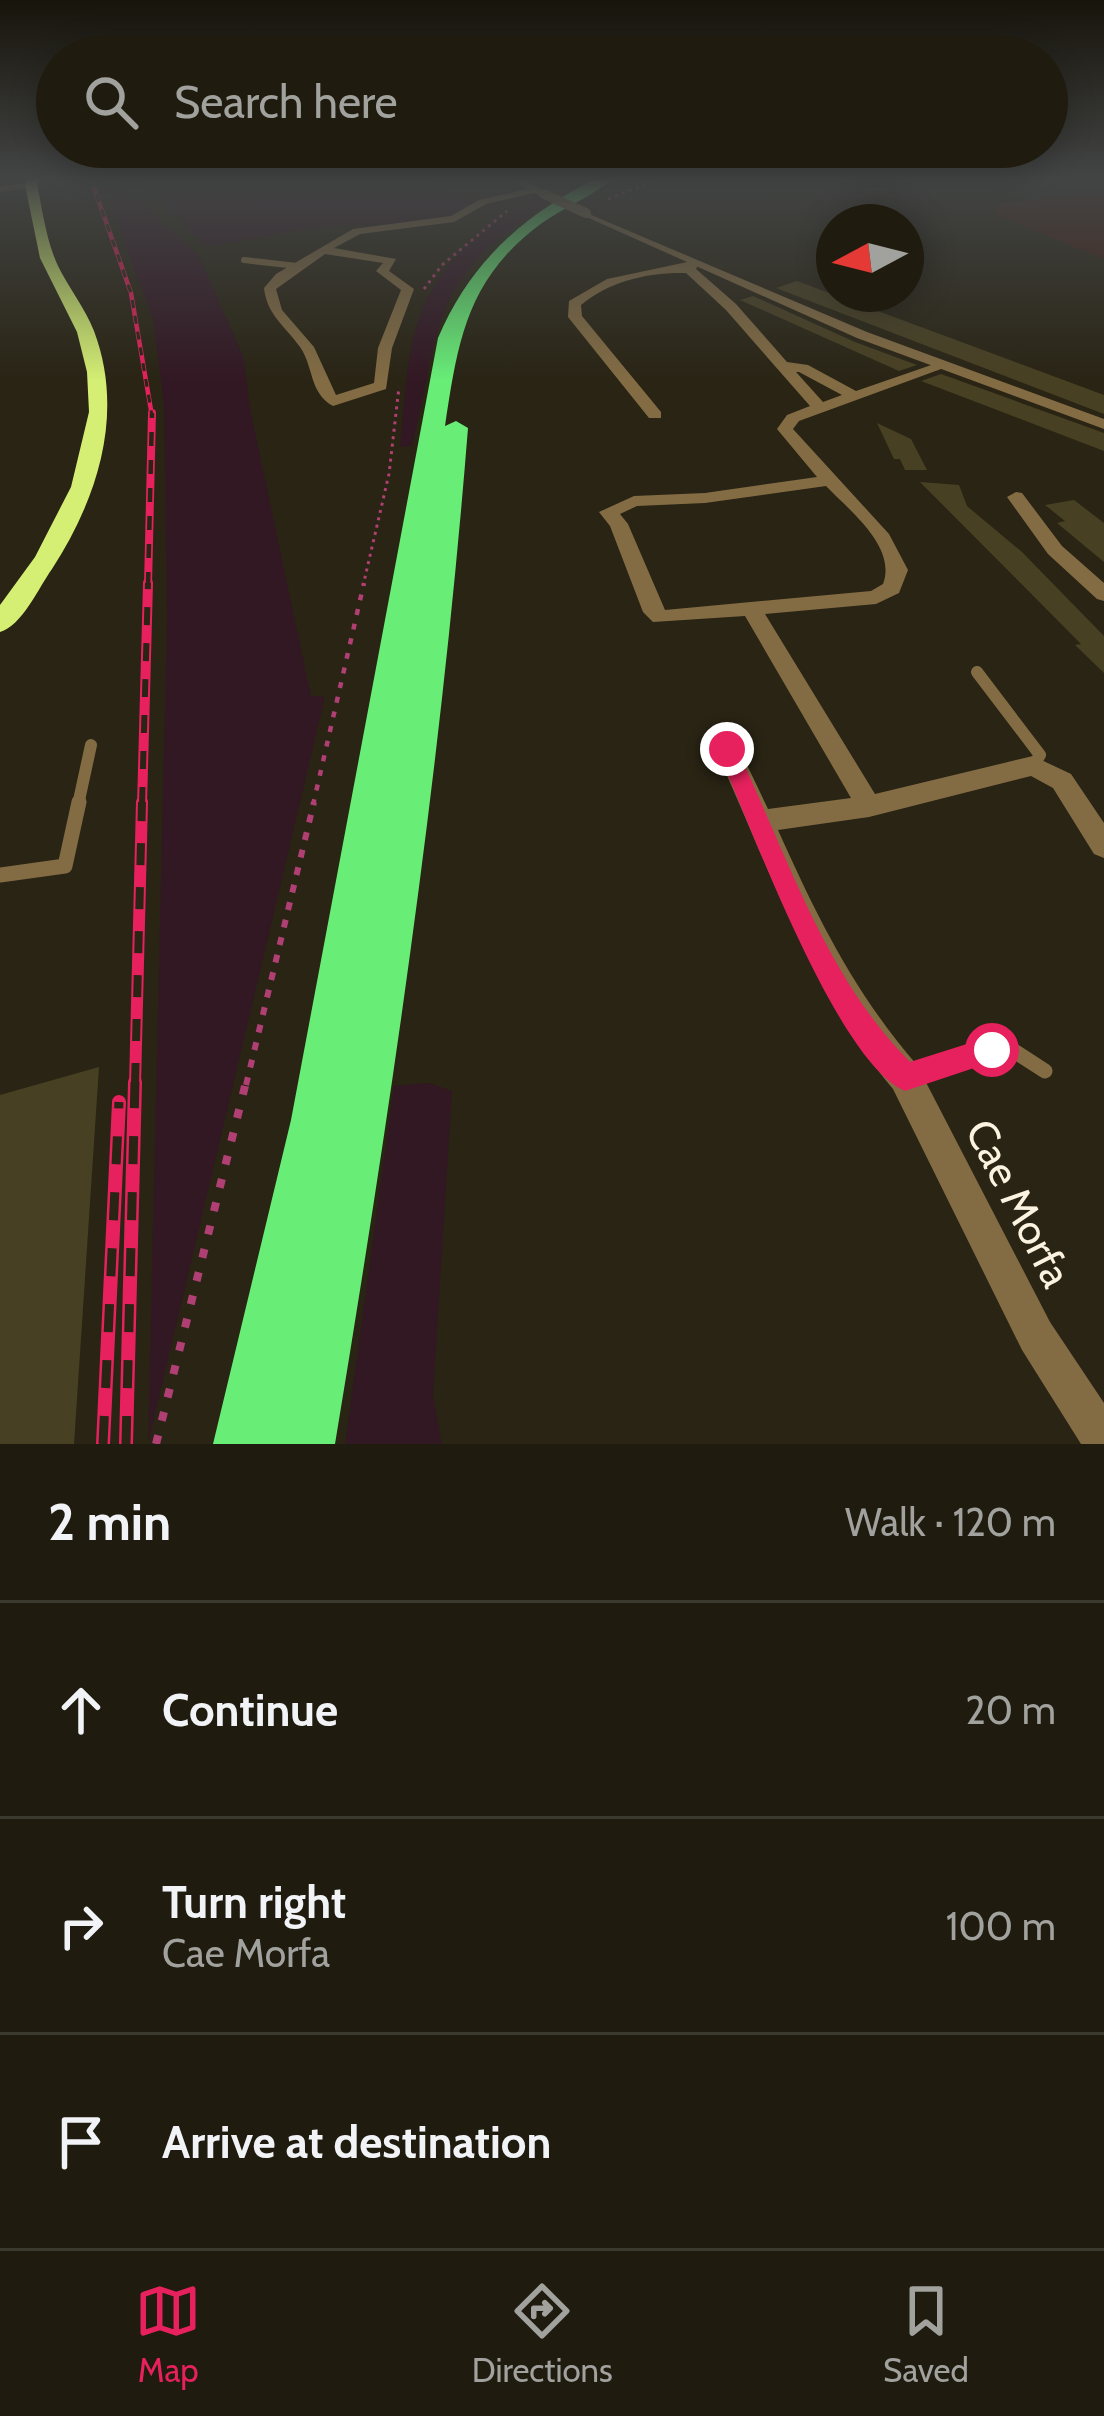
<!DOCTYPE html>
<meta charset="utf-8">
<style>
body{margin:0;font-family:Cabin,sans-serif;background:#2c281d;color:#f1f3f6}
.compass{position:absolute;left:816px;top:204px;width:108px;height:108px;border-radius:50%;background:#1f1b0f;box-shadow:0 6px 30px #0003;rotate:263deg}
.stop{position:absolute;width:36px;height:36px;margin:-27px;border:9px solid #e6215d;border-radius:50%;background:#fff}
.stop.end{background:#e6215d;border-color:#fff;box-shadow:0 3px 12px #0008}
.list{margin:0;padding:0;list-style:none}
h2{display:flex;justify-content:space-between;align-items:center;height:156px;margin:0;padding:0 48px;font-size:51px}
h2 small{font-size:39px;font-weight:400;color:#a1a19e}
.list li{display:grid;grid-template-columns:78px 1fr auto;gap:36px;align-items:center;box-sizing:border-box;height:216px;padding:0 48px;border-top:3px solid #3c392f}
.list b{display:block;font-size:45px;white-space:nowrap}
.list p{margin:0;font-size:39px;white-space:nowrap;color:#a1a19e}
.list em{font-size:39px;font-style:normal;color:#a1a19e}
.icon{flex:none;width:66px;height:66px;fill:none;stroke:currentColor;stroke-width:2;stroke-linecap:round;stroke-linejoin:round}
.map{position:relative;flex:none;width:1104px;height:1444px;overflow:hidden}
.search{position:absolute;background:#1f1b0f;box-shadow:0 6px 30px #0003;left:36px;right:36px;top:36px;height:132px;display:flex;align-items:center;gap:30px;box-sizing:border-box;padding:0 42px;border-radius:66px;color:#a1a19e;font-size:45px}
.sheet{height:804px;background:#1f1b0f}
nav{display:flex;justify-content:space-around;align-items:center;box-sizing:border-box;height:168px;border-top:3px solid #3c392f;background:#1f1b0f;font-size:33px;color:#a1a19e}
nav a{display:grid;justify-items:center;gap:6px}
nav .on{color:#e6215d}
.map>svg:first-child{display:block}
.green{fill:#321823}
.water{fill:#441d11}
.building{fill:#484022}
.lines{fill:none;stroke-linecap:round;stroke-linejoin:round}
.path-far3{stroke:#b03f74;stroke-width:3;stroke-dasharray:3 4.5;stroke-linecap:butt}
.path-far2{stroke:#b03f74;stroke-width:4.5;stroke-dasharray:6 9;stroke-linecap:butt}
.path-far1{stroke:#b03f74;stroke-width:6;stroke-dasharray:8 10;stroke-linecap:butt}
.path{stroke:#b03f74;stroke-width:8;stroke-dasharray:9 15;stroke-linecap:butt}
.service-far2{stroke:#836c44;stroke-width:6}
.service-far1{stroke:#836c44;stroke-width:12}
.service{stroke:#836c44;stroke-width:15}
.minor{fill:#836c44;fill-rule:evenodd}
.tertiary{fill:#836c44;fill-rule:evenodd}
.primary{fill:#d4ef73;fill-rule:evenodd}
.motorway{fill:#68ee77;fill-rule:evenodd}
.rail-far4-casing{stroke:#e6215d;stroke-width:4.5}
.rail-far3-casing{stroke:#e6215d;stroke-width:8}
.rail-far2-casing{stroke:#e6215d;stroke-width:10}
.rail-far1-casing{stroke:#e6215d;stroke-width:12}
.rail-casing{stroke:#e6215d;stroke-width:14}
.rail-far4{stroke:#292414;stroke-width:3;stroke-dasharray:8;stroke-linecap:butt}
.rail-far3{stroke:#292414;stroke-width:4.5;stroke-dasharray:14;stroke-linecap:butt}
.rail-far2{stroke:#292414;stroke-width:6;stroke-dasharray:18;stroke-linecap:butt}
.rail-far1{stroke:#292414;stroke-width:8;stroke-dasharray:22;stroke-linecap:butt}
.rail{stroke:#292414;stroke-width:9;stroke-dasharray:28;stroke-linecap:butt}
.tertiary-bridge{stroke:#836c44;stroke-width:10}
.route{fill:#e6215d}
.labels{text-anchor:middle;stroke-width:10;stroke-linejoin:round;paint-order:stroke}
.near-street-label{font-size:42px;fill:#fbf3df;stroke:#292414}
</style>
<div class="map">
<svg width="1104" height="1444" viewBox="0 0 1104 1444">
<rect width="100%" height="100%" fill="#292414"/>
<!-- green -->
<g class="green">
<path d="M100,179H119L126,191L198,254L243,356L251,413L311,696L325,697L148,1444L167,621L164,405L153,318Z"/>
<path d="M140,179H430L473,204C440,232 377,222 336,226C293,230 249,240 206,247Z"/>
<path d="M539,197L549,201C428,282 443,318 412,446L400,447C409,360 405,298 477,237C496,221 516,205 539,197Z"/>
<path d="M429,1083L452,1091L433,1395L442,1444H345L394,1086Z"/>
</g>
<!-- water -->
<path class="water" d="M1085,194L1104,197V259L995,214L1000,204Z"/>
<!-- building -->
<g class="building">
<path d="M797,281L1104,395V414L776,288Z"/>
<path d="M753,296L855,342L917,365L899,371L740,300Z"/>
<path d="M941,374L1104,433V451L921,381Z"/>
<path d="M877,423L911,439L927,470H905L900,459H894Z"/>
<path d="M920,482L959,485L967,506L1022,552L1104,636V673L1075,645L1081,644Z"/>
<path d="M1074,500L1104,523V562L1057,523L1065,521L1045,505Z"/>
<path d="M99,1067L74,1444H0V1095Z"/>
</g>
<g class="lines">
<!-- path-far3 -->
<g class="path-far3">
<path d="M608,199L658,179"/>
<path d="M424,289L442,265L507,211"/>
<path d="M363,586L389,474L399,387"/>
</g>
<!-- path-far2 -->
<path class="path-far2" d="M313,805L364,583"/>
<!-- path-far1 -->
<path class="path-far1" d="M246,1085L314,802"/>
<!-- path -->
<path class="path" d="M156,1444L246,1082"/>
<!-- service-far2 -->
<path class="service-far2" d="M244,260L297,266"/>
<!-- service-far1 -->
<g class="service-far1">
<path d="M977,672L1040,755L1033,766"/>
<path d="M78,805L91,745"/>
</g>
<!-- service -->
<g class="service">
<path d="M0,875L65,866L79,802"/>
<path d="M907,1077L1008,1047L1045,1071"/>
</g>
<!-- minor -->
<g class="minor">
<path d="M34,183V187L0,192V186Z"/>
<path d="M536,187L539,192L486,204L454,222L360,234L334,248L396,259L389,271L414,289L392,348L386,389L333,406C309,393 314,367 300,347C285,326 267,315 264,288L276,274L353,229L451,216L479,200ZM325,254L383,263L376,271L401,290L378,348L374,383L336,395L314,347L282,310L276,289Z"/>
<path d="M692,261H700L696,269L736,304L787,362L808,365L856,391L940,362L952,365L799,421L793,429L889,534L908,570L899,593L876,604L765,614L875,794L1033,756L1071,774L1104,823V858L1094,854L1053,788L1031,776L869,817L778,830C816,915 855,994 917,1065L1050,1322L1104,1403V1444H1081L1022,1350L893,1089C809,989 769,866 715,749L718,742H736L768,809L851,798L745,616L653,622L643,612L610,526L599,512L634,496L705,493L817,477L777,429L787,415L810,406L726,310L686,273C649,272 609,281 581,305L582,316L661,412V418H649L568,317L569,301L607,279ZM796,372H799L842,395L823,402ZM826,486C850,511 897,547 883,584L871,591L665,610L628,524L620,514L637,506L705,503Z"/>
<path d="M1016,492L1022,493L1062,546L1104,583V601L1097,599L1048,554L1007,497Z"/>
</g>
<!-- tertiary -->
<g class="tertiary">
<path d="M509,179H522L549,194L540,196Z"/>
<path d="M582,211L867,332L1104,419V429L857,338L582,215Z"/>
</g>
<!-- primary -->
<path class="primary" d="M28,179H40L37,185C43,212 46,240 58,266C69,288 85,308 94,331C125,413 98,498 52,569C39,587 22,626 0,632V605L35,557L71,487L89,412L87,372L77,332L40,258L25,185Z"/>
<!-- motorway -->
<path class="motorway" d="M595,179H613C592,196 565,207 542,223C467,278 458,340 445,426L456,421L468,428C441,769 391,1106 335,1444H213L291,1120L438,338C470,263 522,216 595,179Z"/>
<!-- rail-far4 casing -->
<g class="rail-far4-casing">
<path id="rail-far4" d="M91,179L131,293L152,416"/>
</g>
<!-- rail-far3 casing -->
<g class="rail-far3-casing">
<path id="rail-far3" d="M148,586L152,413"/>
</g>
<!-- rail-far2 casing -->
<g class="rail-far2-casing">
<path id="rail-far2" d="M142,805L148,583"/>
</g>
<!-- rail-far1 casing -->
<g class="rail-far1-casing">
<path id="rail-far1" d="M135,1085L142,802"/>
</g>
<!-- rail casing -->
<g class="rail-casing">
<g id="rail">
<path d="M103,1444L119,1102"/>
<path d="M126,1444L135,1082"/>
</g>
</g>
<!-- rail-far4 -->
<use href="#rail-far4" class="rail-far4"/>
<!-- rail-far3 -->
<use href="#rail-far3" class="rail-far3"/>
<!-- rail-far2 -->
<use href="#rail-far2" class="rail-far2"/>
<!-- rail-far1 -->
<use href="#rail-far1" class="rail-far1"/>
<!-- rail -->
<use href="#rail" class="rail"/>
<!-- tertiary-bridge -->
<path class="tertiary-bridge" d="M544,194L586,213"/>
</g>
<!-- sky -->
<linearGradient id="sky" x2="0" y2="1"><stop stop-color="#17140b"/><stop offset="0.47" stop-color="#434545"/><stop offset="1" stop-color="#434545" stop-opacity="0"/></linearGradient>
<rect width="1104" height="381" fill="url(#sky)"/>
<!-- route -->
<path class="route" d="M727,742L737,749C787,855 826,978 910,1062L992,1036L1001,1040L1005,1050L1001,1059L905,1091C836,1062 750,823 717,749Z"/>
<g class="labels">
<!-- near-street labels -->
<g class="near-street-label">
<text transform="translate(1019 1203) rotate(63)" y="15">Cae Morfa</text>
</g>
</g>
</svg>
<svg class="compass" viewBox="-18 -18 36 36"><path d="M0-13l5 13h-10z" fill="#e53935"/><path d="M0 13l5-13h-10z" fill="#a1a19e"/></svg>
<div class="stop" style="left:992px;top:1050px"></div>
<div class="stop end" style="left:727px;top:749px"></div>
<div class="search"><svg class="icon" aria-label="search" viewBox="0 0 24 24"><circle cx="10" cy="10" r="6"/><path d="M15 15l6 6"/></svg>Search here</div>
</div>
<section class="sheet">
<h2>2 min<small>Walk · 120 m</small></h2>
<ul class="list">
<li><svg class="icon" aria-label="ahead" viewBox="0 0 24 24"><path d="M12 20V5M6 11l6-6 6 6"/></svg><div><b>Continue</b></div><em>20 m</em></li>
<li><svg class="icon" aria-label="right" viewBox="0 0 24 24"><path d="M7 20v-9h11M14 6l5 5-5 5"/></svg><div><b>Turn right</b><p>Cae Morfa</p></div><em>100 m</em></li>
<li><svg class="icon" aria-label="arrive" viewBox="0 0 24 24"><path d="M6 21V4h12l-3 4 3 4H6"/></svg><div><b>Arrive at destination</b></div></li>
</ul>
</section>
<nav>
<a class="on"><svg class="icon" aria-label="map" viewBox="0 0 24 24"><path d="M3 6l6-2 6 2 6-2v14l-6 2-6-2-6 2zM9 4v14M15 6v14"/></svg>Map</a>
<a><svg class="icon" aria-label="directions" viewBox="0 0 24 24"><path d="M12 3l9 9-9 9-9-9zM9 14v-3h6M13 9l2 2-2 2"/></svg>Directions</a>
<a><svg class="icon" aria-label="saved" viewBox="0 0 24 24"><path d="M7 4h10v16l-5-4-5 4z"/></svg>Saved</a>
</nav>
